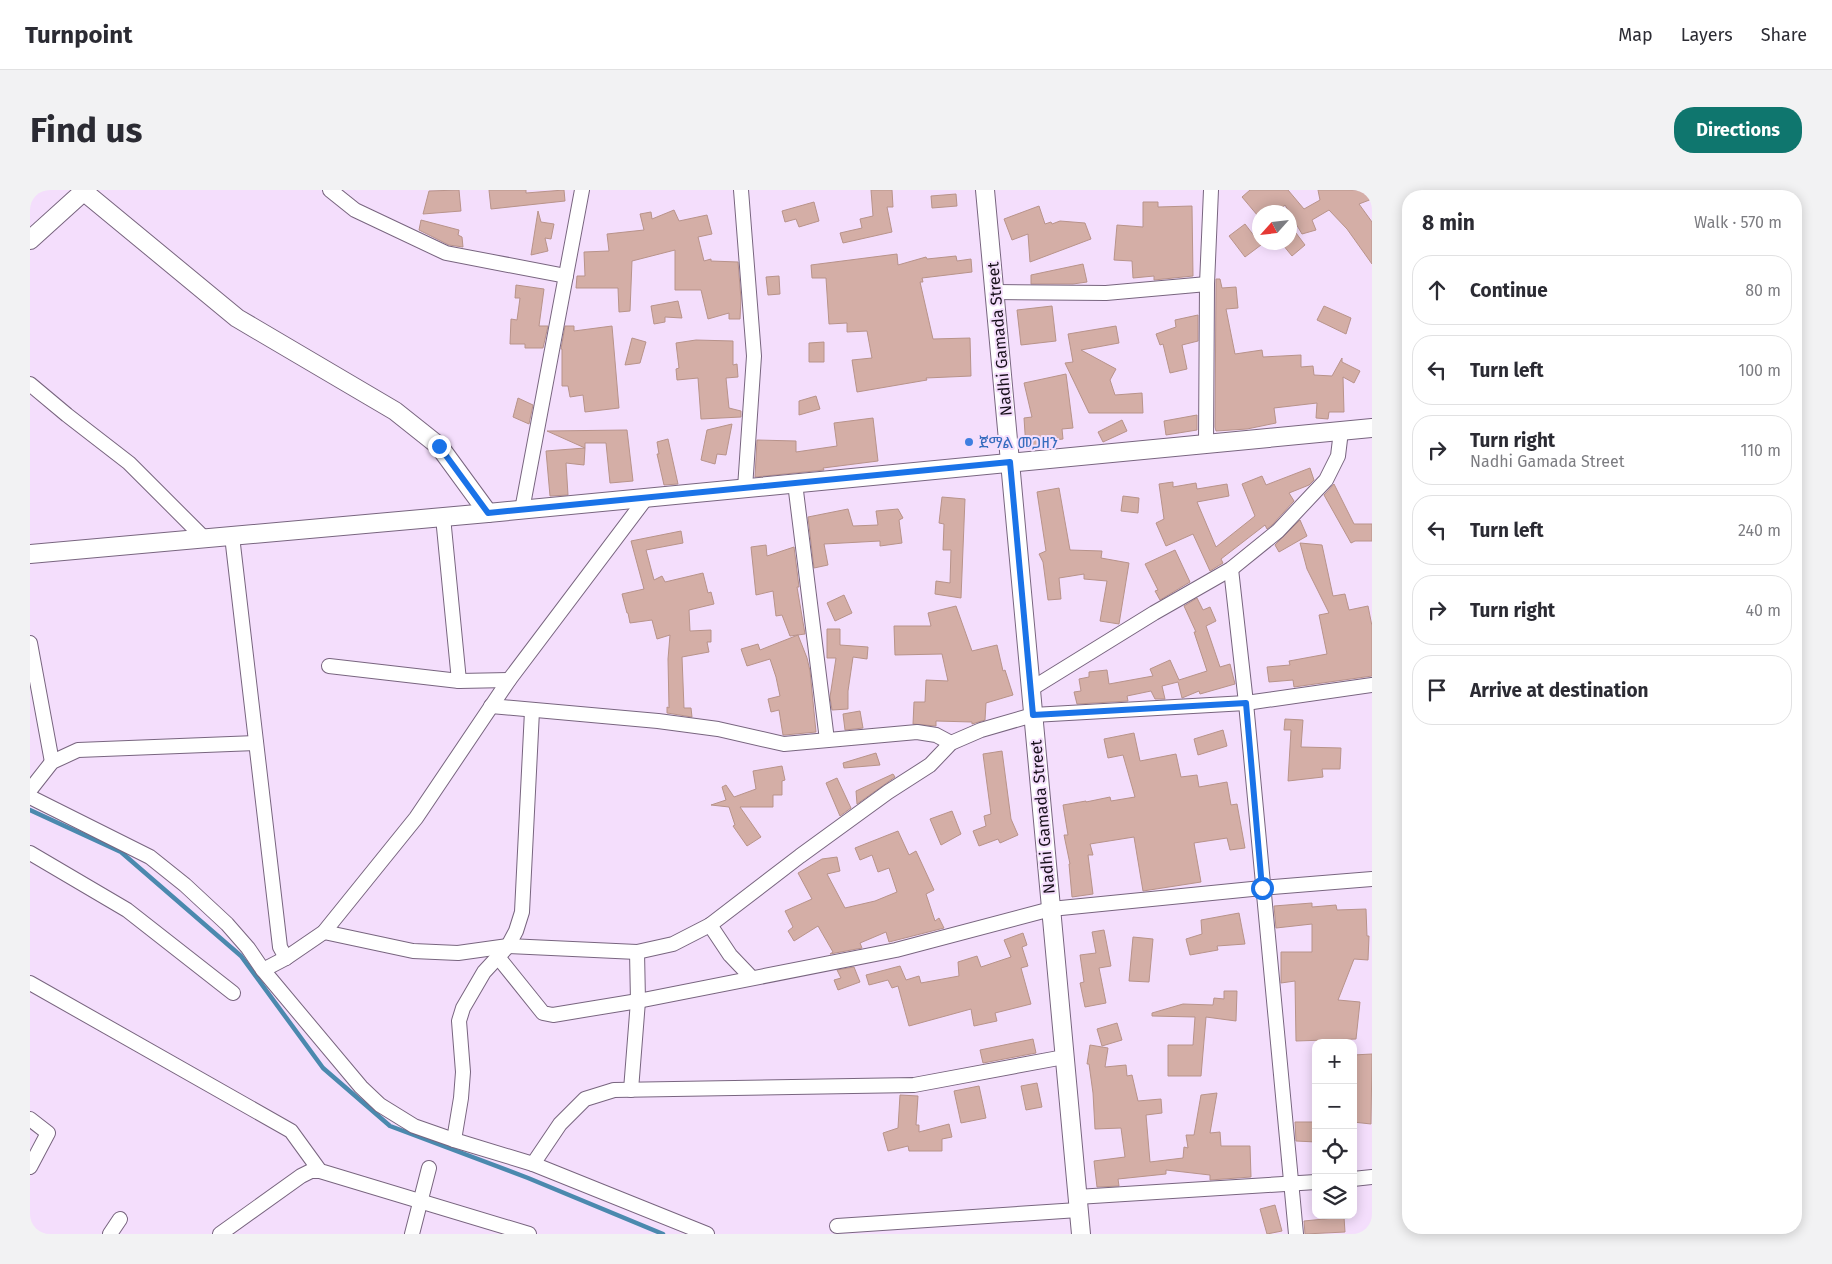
<!DOCTYPE html>
<meta charset="utf-8">
<style>
body{margin:0;font-family:"Fira Sans","Noto Sans Ethiopic",sans-serif;background:#f2f2f3;color:#2b2b33}
.controls{position:absolute;right:15px;bottom:15px;display:grid;overflow:hidden;border-radius:10px;box-shadow:0 2px 12px #0003}
.controls button{width:45px;height:45px;display:grid;place-items:center;padding:0;border:0;border-bottom:1px solid #e1e1e2;background:#fff;color:#2b2b33;font:25px sans-serif}
.compass{position:absolute;left:1222px;top:15px;width:45px;height:45px;border-radius:50%;background:#fff;box-shadow:0 2px 12px #0003;rotate:243deg}
.stop{position:absolute;width:15px;height:15px;margin:-11px;border:4px solid #1a73e8;border-radius:50%;background:#fff}
.stop.end{background:#1a73e8;border-color:#fff;box-shadow:0 1px 5px #0008}
.list{margin:0;padding:0;list-style:none}
h2{display:flex;justify-content:space-between;align-items:center;height:65px;margin:0;padding:0 20px;font-size:21px}
h2 small{font-size:16px;font-weight:400;color:#7c7c81}
.list li{display:grid;grid-template-columns:32px 1fr auto;gap:15px;align-items:center;box-sizing:border-box;height:70px;margin:0 10px 10px;padding:0 10px;border:1px solid #e1e1e2;border-radius:20px}
.list b{display:block;font-size:19px;white-space:nowrap}
.list p{margin:0;font-size:16px;white-space:nowrap;color:#7c7c81}
.list em{font-size:16px;font-style:normal;color:#7c7c81}
.icon{flex:none;width:28px;height:28px;fill:none;stroke:currentColor;stroke-width:2;stroke-linecap:round;stroke-linejoin:round}
.map{position:relative;flex:none;width:1342px;height:1044px;overflow:hidden;border-radius:20px}
header{display:flex;align-items:center;gap:30px;box-sizing:border-box;height:70px;padding:0 25px;background:#fff;border-bottom:1px solid #e1e1e2}
header strong{font-size:24px}
nav{display:flex;gap:28px;margin-inline-start:auto;font-size:18px}
.intro{display:flex;align-items:center;justify-content:space-between;box-sizing:border-box;height:120px;padding:0 30px}
h1{margin:0;font-size:35px}
.button{padding:12px 22px;border-radius:20px;background:#0f766e;color:#fff;font-size:18px;font-weight:700}
main{display:flex;gap:30px;padding:0 30px}
aside{flex:1;background:#fff;border-radius:20px;box-shadow:0 2px 12px #0003}
.map>svg:first-child{display:block}
.lines{fill:none;stroke-linecap:round;stroke-linejoin:round}
.stream{stroke:#4b89ae;stroke-width:4.5}
.building{fill:#d4aea6;stroke:#b8938a}
.minor-casing{stroke:#78657f;stroke-width:16}
.tertiary-casing{stroke:#78657f;stroke-width:20}
.minor{stroke:#fff;stroke-width:14}
.tertiary{stroke:#fff;stroke-width:18}
.route{stroke:#1a73e8;stroke-width:6}
.shop-dot{fill:#3f7fe0;stroke:#f4defc;stroke-width:2}
.labels{text-anchor:middle;stroke-width:4;stroke-linejoin:round;paint-order:stroke}
.street-label{font-size:16px;fill:#18101b;stroke:#f4defc}
.shop-label{font-size:16px;fill:#366cbe;stroke:#f4defc;text-anchor:start}
</style>
<header>
<strong>Turnpoint</strong>
<nav><a>Map</a><a>Layers</a><a>Share</a></nav>
</header>
<div class="intro"><h1>Find us</h1><a class="button">Directions</a></div>
<main>
<div class="map">
<svg width="1342" height="1044" viewBox="0 0 1342 1044">
<rect width="100%" height="100%" fill="#f4defc"/>
<g class="lines">
<!-- stream -->
<path class="stream" d="M0,620L91,662L211,766L293,878L360,936L498,988L633,1044"/>
</g>
<!-- building -->
<g class="building">
<path d="M429,0L431,21L393,24L399,1Z"/>
<path d="M459,0H496V3L534,0L535,11L461,19Z"/>
<path d="M841,0H862L863,17H857L862,42L813,53L810,43L832,38L830,29L843,26Z"/>
<path d="M1220,0H1258L1274,19L1290,10L1288,0H1342V9L1329,14L1342,32V74L1317,39L1299,20L1282,30L1286,40L1272,44L1255,15L1250,19L1248,16L1242,22H1230L1228,26L1212,7Z"/>
<path d="M926,4L927,16L902,18L901,6Z"/>
<path d="M784,12L789,31L769,37L766,29L755,32L752,21Z"/>
<path d="M1113,12H1128V17L1162,16L1163,86L1124,90V86L1103,88L1102,71L1084,70L1087,35L1113,37Z"/>
<path d="M1009,16L1015,34L1021,32L1022,34L1030,31L1055,33L1061,49L1000,72L998,44L982,50L974,29Z"/>
<path d="M644,20L649,31L677,25L682,44L668,47L674,71L681,69V71L708,72L711,109L710,129H699V123L678,129L671,100H645V60L602,71L600,121L589,122L588,98H546L547,86H555L554,62L579,61L577,44L614,40L610,24L621,22L622,29Z"/>
<path d="M508,21L511,32L524,34L521,49L515,48L518,61L501,65Z"/>
<path d="M391,30L429,40L428,45L432,47L433,57L419,55L389,40Z"/>
<path d="M1215,34L1231,55L1215,67L1199,46Z"/>
<path d="M1266,43L1275,55L1262,66L1253,55L1260,52V49Z"/>
<path d="M867,64L868,75L896,67L897,69L926,66L927,71L941,69L942,82L892,88L893,92H890L903,149L940,148L941,186L896,188L897,190L827,202L822,170L842,168L837,141L817,142V133L799,134L796,88H782L781,75Z"/>
<path d="M1053,74L1057,92L1043,94H1001V85Z"/>
<path d="M749,86L750,104L738,105L736,87Z"/>
<path d="M1186,89H1190L1192,98L1206,97L1208,118L1196,119L1205,164L1232,160L1233,167L1271,165V177L1283,176L1284,185L1302,186L1312,168V172L1330,181L1324,193L1313,187L1314,222H1299L1298,229L1286,228L1287,213L1244,218L1246,233L1217,239L1186,241L1185,237Z"/>
<path d="M486,95L514,99L509,136H518L513,158H495V154H480L481,129L487,130L490,108H485Z"/>
<path d="M648,111L652,128L635,127V132L624,134L621,116Z"/>
<path d="M1022,116L1026,151L991,155L987,120Z"/>
<path d="M1294,116L1321,128L1316,144L1287,130Z"/>
<path d="M1168,125V151L1152,155L1157,179L1140,183L1133,154L1130,155L1126,144L1146,137L1145,130Z"/>
<path d="M535,136H544V141L582,136L589,218L555,222L553,205L540,207L538,196H532V159H531Z"/>
<path d="M1086,136L1089,153L1051,160L1086,179L1080,190L1085,205L1112,203L1113,223H1059L1035,173L1043,172L1038,144Z"/>
<path d="M602,148L616,152L610,173L595,175Z"/>
<path d="M666,150L703,151V175L707,174L708,187L696,188L699,218L711,221V227L671,229L668,188L647,190L646,179L649,178L646,153Z"/>
<path d="M794,152V172H779V153Z"/>
<path d="M1036,184L1043,238L1032,239L1033,249L1008,252L1009,257L996,258L994,228L1002,227L994,193Z"/>
<path d="M786,206L790,219L769,225V211Z"/>
<path d="M488,208L503,215L499,234L483,227Z"/>
<path d="M1167,225V240L1136,245L1134,231Z"/>
<path d="M843,228L848,271L793,278L794,280L725,287L727,250L766,251V262L807,256L804,233Z"/>
<path d="M1092,230L1097,241L1073,252L1068,242Z"/>
<path d="M702,234L696,265L687,264L685,274L671,270L677,240Z"/>
<path d="M597,240L603,291L580,293L576,253H555V258L517,241Z"/>
<path d="M638,249L648,294L634,295L627,264H629L627,252Z"/>
<path d="M555,258L554,275L536,273L538,305L520,306L516,261Z"/>
<path d="M1280,278L1284,290L1279,295L1259,303L1264,311L1242,335L1237,339L1235,335L1191,369L1193,373L1180,381L1163,344L1136,356L1126,333L1134,329L1129,294L1143,292V297L1166,293L1167,299L1197,294L1199,306L1167,312L1186,357L1225,326L1212,294L1232,286L1236,295Z"/>
<path d="M1304,294L1324,334H1342V351H1325L1321,353L1294,305Z"/>
<path d="M1029,298L1040,360L1072,361L1071,368L1099,373L1089,434L1070,431L1077,391L1054,389V384L1029,388L1031,409L1018,410L1013,372L1009,364L1016,361L1007,302Z"/>
<path d="M1093,306L1109,308L1108,323L1091,321Z"/>
<path d="M912,307L935,309L931,408L905,404L906,391L920,393L921,360H913L914,334L909,333Z"/>
<path d="M818,319L823,336L848,335L846,321L868,319L873,328L869,330L872,353L850,356V351L794,354L798,375L784,378L778,327Z"/>
<path d="M1270,330L1277,346L1249,362L1245,355Z"/>
<path d="M651,341L653,353L616,360L624,390L632,386L635,392L673,383L678,403L681,402L684,414L659,420L660,441L681,440V452H677L679,462L652,467L654,518H661L662,527L637,523V517L639,518L638,469L640,445L627,449L622,430L600,433L598,423H597L592,404L614,399L601,351Z"/>
<path d="M1270,353L1292,355L1303,406L1315,404L1319,420L1338,416L1342,436V486L1264,497L1263,490L1239,492L1237,477L1260,475L1259,471L1297,464L1289,425L1299,423L1277,379Z"/>
<path d="M736,355L737,366L764,357L769,397H767L775,444L760,446L752,425L746,426L743,401L726,405L721,357Z"/>
<path d="M1145,360L1160,392L1130,410L1125,401L1128,400L1115,374Z"/>
<path d="M814,405L822,423L805,431L797,413Z"/>
<path d="M1167,408L1173,420L1180,417L1186,431L1176,436L1190,477L1200,474L1205,494L1170,504L1169,501L1152,508L1148,492L1132,496L1135,509H1125L1121,501L1097,506L1098,511L1047,514L1044,502L1051,501L1049,489L1059,487V482L1077,480L1079,494L1123,486L1120,479L1140,470L1149,490L1177,481L1164,442H1166L1154,416Z"/>
<path d="M926,416L942,461L967,455L973,481L975,480L983,505L956,513L955,530L942,534V532L906,531V536L883,534L884,512H895L896,490L918,491L912,464L865,465L864,436H901L898,423Z"/>
<path d="M797,439H810V455L838,457L837,469L823,467L818,501V519L802,520L800,507L806,468H797Z"/>
<path d="M768,445L777,468L780,481L786,542L755,545H753L749,520L741,522L738,509L750,506L746,487L740,469L717,476L711,459L728,454L730,460Z"/>
<path d="M830,521L833,538L815,540L813,524Z"/>
<path d="M1255,529L1273,530L1271,557L1311,558L1310,579H1292L1293,587L1258,591L1261,540H1254Z"/>
<path d="M1193,540L1197,556L1168,565L1164,549Z"/>
<path d="M1104,543L1110,571L1146,564L1151,587L1167,585L1169,597L1197,592L1201,615L1207,614L1215,658L1200,660L1197,648L1164,653L1171,692L1113,701L1104,647L1060,654L1063,665H1058L1063,704L1042,707L1039,674H1040L1034,645H1038L1033,615L1056,611V612L1080,607L1081,611L1105,607L1093,565L1078,568L1074,549Z"/>
<path d="M972,561L981,629L988,645L970,653L968,649L949,656L943,641L956,636L954,626L961,624L953,564Z"/>
<path d="M846,563L850,575L814,578L813,573Z"/>
<path d="M752,576L755,590L752,591V605H743V617H710L731,647L717,656L703,636L705,635L699,617L681,615L696,610L692,597L696,595L704,607L726,599L723,581Z"/>
<path d="M863,584L865,587L827,614L826,601Z"/>
<path d="M807,588L821,618L810,626L796,593Z"/>
<path d="M922,621L931,644L911,655L900,629Z"/>
<path d="M868,641L879,665L886,661L904,700L896,704L905,731L909,728L914,738L859,752L856,742L830,753L832,758L800,764L803,762L788,736L764,751L758,741L763,737L755,721L782,709L768,683L792,669L807,667L810,681L797,684L815,718L845,711L867,702L859,678L848,682L842,665L830,670L825,658Z"/>
<path d="M1282,713V717L1306,715L1307,720L1336,719L1337,746H1339L1338,770L1324,769L1308,810L1330,812L1326,849L1266,851L1265,791L1251,793V762H1282V734L1246,738L1244,716Z"/>
<path d="M1209,723L1215,754L1187,756L1188,760L1160,765L1156,749L1172,744L1171,730Z"/>
<path d="M1074,740L1081,776L1069,778L1076,813L1055,817L1050,793L1054,792L1050,765L1066,763L1062,742Z"/>
<path d="M993,743L997,755L992,757L998,776L991,778L1001,814L965,823L967,831L944,836L941,819L879,836L868,796L862,798L858,790L839,795L836,785L870,776L876,790L889,786L891,793L929,786L928,772L947,766L951,777L981,767L974,750Z"/>
<path d="M1103,747L1123,749L1119,792L1099,791Z"/>
<path d="M824,777L830,792L808,800L804,790L811,788L807,780Z"/>
<path d="M1194,801H1207L1206,831L1176,827L1171,886H1138V855H1163L1165,827L1122,826V823L1153,814L1183,815L1184,808L1194,809Z"/>
<path d="M1087,833L1092,850L1072,856L1067,839Z"/>
<path d="M1003,849L1006,863L953,873L950,860Z"/>
<path d="M1060,855L1078,858L1075,877L1096,875L1097,886L1102,885L1108,911L1131,909L1132,923L1116,925L1120,972L1153,968L1154,957L1158,958L1156,945H1164L1171,905L1187,903L1180,943L1190,942L1191,956H1220L1221,987L1180,990V985L1136,980V984L1088,989L1089,996L1067,997L1064,971L1095,967L1091,938L1065,939L1063,903L1059,874H1057Z"/>
<path d="M1342,864L1341,934L1323,932V899H1325L1323,865Z"/>
<path d="M1007,893L1012,917L996,920L991,896Z"/>
<path d="M949,896L956,928L931,933L924,901Z"/>
<path d="M870,905L888,906L886,935H889V942L919,934L922,947L912,949V961H879L878,956L858,961L853,943L868,938Z"/>
<path d="M1265,932H1286V952L1266,951Z"/>
<path d="M1245,1015L1252,1041L1237,1044L1230,1019Z"/>
<path d="M1314,1027L1315,1042L1275,1044L1274,1031Z"/>
</g>
<g class="lines">
<!-- minor casing -->
<g class="minor-casing">
<g id="minor">
<path d="M300,0L325,20L416,63L536,86"/>
<path d="M711,0L724,166L715,298"/>
<path d="M964,102L1076,103L1177,94"/>
<path d="M0,194L37,225L99,273L175,349"/>
<path d="M1176,254L1177,94L1181,0"/>
<path d="M765,293L797,550"/>
<path d="M492,320L552,0"/>
<path d="M413,327L429,491"/>
<path d="M202,346L250,757L256,768"/>
<path d="M1201,379L1216,513L1266,1044"/>
<path d="M0,453L22,572"/>
<path d="M299,476L429,491L479,490"/>
<path d="M1001,499L1124,423L1201,379L1248,341L1296,290L1308,266L1311,241"/>
<path d="M461,516L628,531L688,539L754,554L887,542L906,545L921,553"/>
<path d="M0,600L22,572L48,560L226,553"/>
<path d="M0,607L120,667L155,695L197,734L218,758L233,780L331,897L350,915L384,936L424,950L503,974L677,1044"/>
<path d="M0,663L97,720L203,803"/>
<path d="M680,735L700,765L721,787"/>
<path d="M294,742L383,761L428,763L478,756L607,762L643,754L680,735L770,666L858,602L900,575L921,553L951,540L1003,525L1216,513L1342,495"/>
<path d="M468,767L513,823L523,825L608,811L866,760L1021,719L1232,698L1342,689"/>
<path d="M233,780L256,768L294,742L386,628L479,490L617,307"/>
<path d="M0,793L261,941L290,981L499,1044"/>
<path d="M601,900L608,811L607,762"/>
<path d="M0,929L18,943L0,977"/>
<path d="M424,950L431,908L433,882L429,831L433,818L454,782L478,756L486,741L492,722L502,521"/>
<path d="M503,974L530,934L555,909L584,900L884,895L1034,867"/>
<path d="M1323,989L1342,987"/>
<path d="M1047,1007L1286,992"/>
<path d="M807,1036L1048,1020"/>
<path d="M80,1044L90,1029"/>
<path d="M190,1044L271,986L281,981H290"/>
<path d="M382,1044L399,978"/>
</g>
</g>
<!-- tertiary casing -->
<g class="tertiary-casing">
<g id="tertiary">
<path d="M52,0L207,128L365,221L409,256L458,323"/>
<path d="M955,0L1051,1044"/>
<path d="M0,50L53,2"/>
<path d="M0,364L458,323L1342,238"/>
</g>
</g>
<!-- minor -->
<use href="#minor" class="minor"/>
<!-- tertiary -->
<use href="#tertiary" class="tertiary"/>
</g>
<g class="lines">
<!-- route -->
<path class="route" d="M409,256L458,323L980,272L1003,525L1216,513L1232,698"/>
</g>
<!-- markers -->
<circle class="shop-dot" cx="939" cy="252" r="5"/>
<g class="labels">
<!-- street labels -->
<g class="street-label">
<text transform="translate(969 149) rotate(-95)" y="6">Nadhi Gamada Street</text>
<text transform="translate(1012 627) rotate(-95)" y="6">Nadhi Gamada Street</text>
</g>
<!-- shop labels -->
<g class="shop-label">
<text x="949" y="258">ጀማል መጋዘን</text>
</g>
</g>
</svg>
<div class="controls">
<button>+</button>
<button>−</button>
<button><svg class="icon" aria-label="locate" viewBox="0 0 24 24"><circle cx="12" cy="12" r="6"/><path d="M12 2v4M12 18v4M2 12h4M18 12h4"/></svg></button>
<button><svg class="icon" aria-label="layers" viewBox="0 0 24 24"><path d="M12 4l9 5-9 5-9-5zM3 14l9 5 9-5"/></svg></button>
</div>
<svg class="compass" viewBox="-18 -18 36 36"><path d="M0-13l5 13h-10z" fill="#e53935"/><path d="M0 13l5-13h-10z" fill="#7c7c81"/></svg>
<div class="stop" style="left:1232px;top:698px"></div>
<div class="stop end" style="left:409px;top:256px"></div>
</div>
<aside>
<h2>8 min<small>Walk · 570 m</small></h2>
<ul class="list">
<li><svg class="icon" aria-label="ahead" viewBox="0 0 24 24"><path d="M12 20V5M6 11l6-6 6 6"/></svg><div><b>Continue</b></div><em>80 m</em></li>
<li><svg class="icon" aria-label="left" viewBox="0 0 24 24"><path d="M17 20v-9H6M10 6l-5 5 5 5"/></svg><div><b>Turn left</b></div><em>100 m</em></li>
<li><svg class="icon" aria-label="right" viewBox="0 0 24 24"><path d="M7 20v-9h11M14 6l5 5-5 5"/></svg><div><b>Turn right</b><p>Nadhi Gamada Street</p></div><em>110 m</em></li>
<li><svg class="icon" aria-label="left" viewBox="0 0 24 24"><path d="M17 20v-9H6M10 6l-5 5 5 5"/></svg><div><b>Turn left</b></div><em>240 m</em></li>
<li><svg class="icon" aria-label="right" viewBox="0 0 24 24"><path d="M7 20v-9h11M14 6l5 5-5 5"/></svg><div><b>Turn right</b></div><em>40 m</em></li>
<li><svg class="icon" aria-label="arrive" viewBox="0 0 24 24"><path d="M6 21V4h12l-3 4 3 4H6"/></svg><div><b>Arrive at destination</b></div></li>
</ul>
</aside>
</main>
